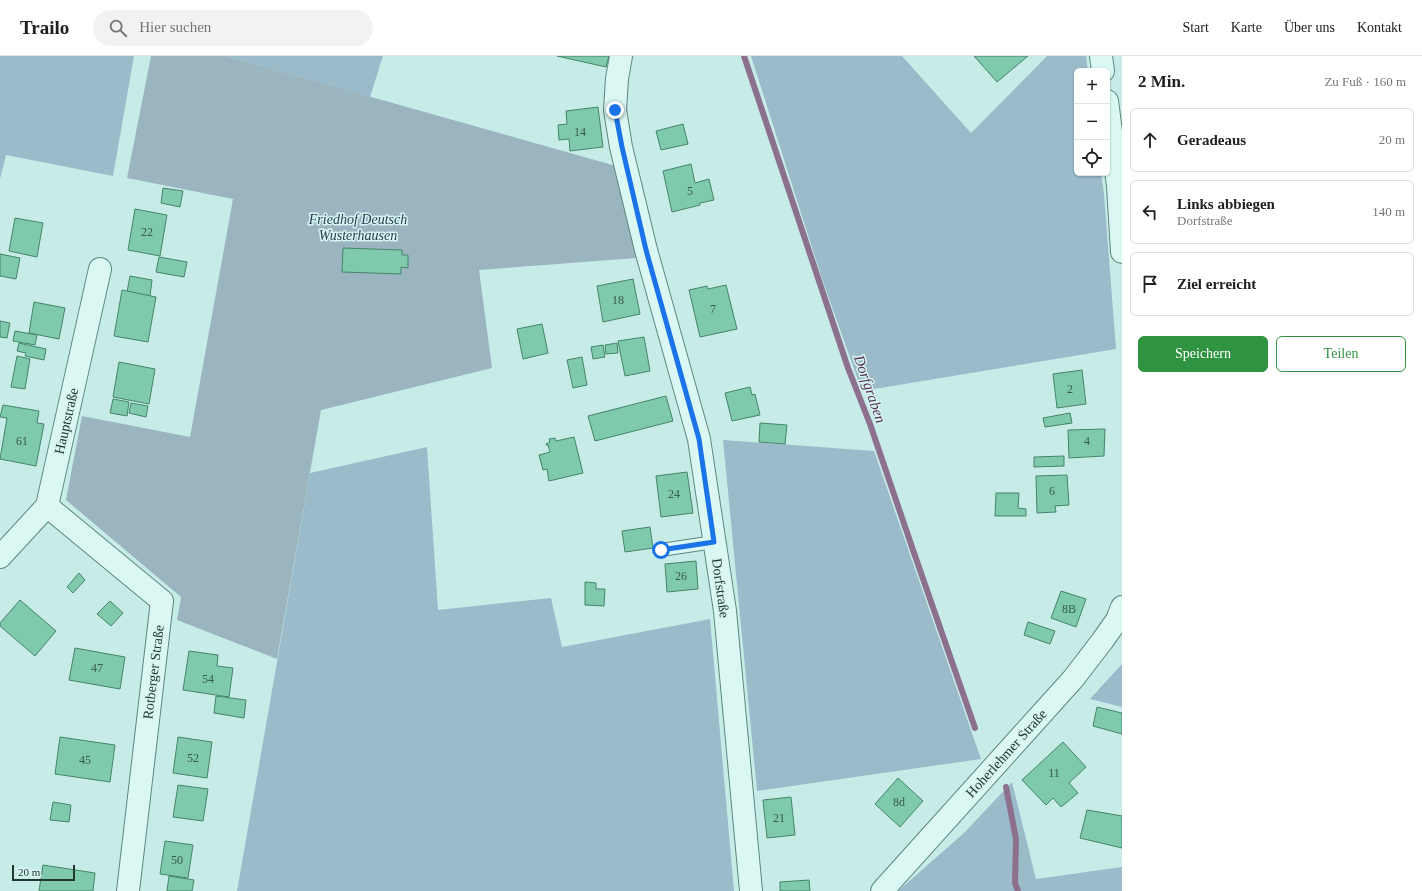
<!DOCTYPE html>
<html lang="de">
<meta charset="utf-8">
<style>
body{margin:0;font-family:"Times New Roman",serif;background:#f2f2f2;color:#202124}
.controls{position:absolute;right:12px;top:12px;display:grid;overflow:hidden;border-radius:6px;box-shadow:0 1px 3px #0004}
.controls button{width:36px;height:36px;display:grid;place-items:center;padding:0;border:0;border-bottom:1px solid #e0e0e0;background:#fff;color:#202124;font:20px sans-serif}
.scale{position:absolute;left:12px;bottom:10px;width:63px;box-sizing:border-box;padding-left:4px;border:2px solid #203830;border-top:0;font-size:11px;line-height:14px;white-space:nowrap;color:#203830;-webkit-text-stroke:3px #d6f4f1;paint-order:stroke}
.stop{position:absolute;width:12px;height:12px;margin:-9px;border:3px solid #1a73e8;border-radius:50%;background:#fff}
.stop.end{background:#1a73e8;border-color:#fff;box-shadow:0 1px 4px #0008}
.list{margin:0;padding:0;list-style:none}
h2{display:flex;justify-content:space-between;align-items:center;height:52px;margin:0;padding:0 16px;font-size:17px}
h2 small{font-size:13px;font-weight:400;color:#757577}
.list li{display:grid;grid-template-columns:26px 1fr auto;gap:12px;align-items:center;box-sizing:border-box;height:64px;margin:0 8px 8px;padding:0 8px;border:1px solid #e0e0e0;border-radius:6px}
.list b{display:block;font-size:15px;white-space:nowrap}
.list p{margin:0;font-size:13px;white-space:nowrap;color:#757577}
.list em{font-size:13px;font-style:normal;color:#757577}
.actions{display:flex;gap:8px;padding:12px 16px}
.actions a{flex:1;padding:9px 0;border:1px solid #309342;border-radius:6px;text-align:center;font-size:14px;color:#309342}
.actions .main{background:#309342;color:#fff}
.icon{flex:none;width:22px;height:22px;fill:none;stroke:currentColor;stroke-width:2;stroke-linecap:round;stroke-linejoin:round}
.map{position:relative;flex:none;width:1122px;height:835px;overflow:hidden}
header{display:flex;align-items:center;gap:24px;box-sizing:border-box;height:56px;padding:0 20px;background:#fff;border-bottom:1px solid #e0e0e0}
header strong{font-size:19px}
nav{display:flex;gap:22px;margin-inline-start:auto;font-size:14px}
.search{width:280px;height:36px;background:#f2f2f2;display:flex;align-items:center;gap:10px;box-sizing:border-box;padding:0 14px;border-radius:22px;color:#757577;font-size:15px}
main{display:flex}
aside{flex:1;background:#fff}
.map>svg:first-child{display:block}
.green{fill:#9bbbca}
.cemetery{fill:#9ab4c0}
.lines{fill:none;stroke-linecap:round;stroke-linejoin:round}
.stream{stroke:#8d6f8e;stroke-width:6}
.building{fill:#7fc9ac;stroke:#44856a}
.lane-casing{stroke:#5d877c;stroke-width:14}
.street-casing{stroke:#5d877c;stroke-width:24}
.lane{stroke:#daf7f4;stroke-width:12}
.street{stroke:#daf7f4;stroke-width:22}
.route{stroke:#1a73e8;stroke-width:5}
.labels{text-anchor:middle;stroke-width:3;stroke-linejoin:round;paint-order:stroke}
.number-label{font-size:12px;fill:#385c4f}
.park-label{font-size:14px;font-style:italic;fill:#284054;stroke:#d6f4f1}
.street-label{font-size:14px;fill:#203830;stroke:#d6f4f1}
.water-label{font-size:15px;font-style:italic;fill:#573052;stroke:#d6f4f1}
</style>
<header>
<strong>Trailo</strong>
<div class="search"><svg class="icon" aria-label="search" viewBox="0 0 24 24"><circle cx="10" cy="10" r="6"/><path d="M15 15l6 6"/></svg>Hier suchen</div>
<nav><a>Start</a><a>Karte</a><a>Über uns</a><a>Kontakt</a></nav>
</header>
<main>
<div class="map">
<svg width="1122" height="835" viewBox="0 0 1122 835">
<rect width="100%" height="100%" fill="#c7ece8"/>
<!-- green -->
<g class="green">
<path d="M0,0H134L113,120L6,99L0,123Z"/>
<path d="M226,0H383L370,41Z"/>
<path d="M751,0H902L971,77L1047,0H1086L1088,15H1077V117H1101L1104,138L1116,293L862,335L822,223Z"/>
<path d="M723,384L874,395L981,703L757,735Z"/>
<path d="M427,391L438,554L551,542L562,591L710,563L734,835H237L310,417Z"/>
<path d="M1122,608V651L1090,643L1121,609Z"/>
<path d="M1012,726L1036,823L1122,811V835H898L964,777Z"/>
</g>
<!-- cemetery -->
<path class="cemetery" d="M151,0H226L616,110L636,202L479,214L492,312L321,354L277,603L177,564L181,541L66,444L82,360L190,381L233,143L127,122Z"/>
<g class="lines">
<!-- stream -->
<g class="stream">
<path d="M744,0L848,312L870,368L913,494L975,672"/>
<path d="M1006,731L1016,783L1015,827L1018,835"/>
</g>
</g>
<!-- building -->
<g class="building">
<path d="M557,0H609L606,11Z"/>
<path d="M974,0H1028L997,26Z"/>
<path d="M598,51L603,91L570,95L569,83L559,84L558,69L567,68L566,55Z"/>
<path d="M683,68L688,88L661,94L656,75Z"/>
<path d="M691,108L695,127L709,123L714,144L700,147V149L672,156L663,115Z"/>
<path d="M163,132L183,135L180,151L161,147Z"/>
<path d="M135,153L167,159L160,200L128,194Z"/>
<path d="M15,162L43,167L37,201L9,195Z"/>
<path d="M343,192L402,194V199H408V212L401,211V218L342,216Z"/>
<path d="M0,198L20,202L16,223L0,220Z"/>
<path d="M159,201L187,206L184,221L156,216Z"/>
<path d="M130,220L152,224L150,240L127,236Z"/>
<path d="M633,223L640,258L603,266L597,230Z"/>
<path d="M726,229L737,273L700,281L689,234L707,230L708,233Z"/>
<path d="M122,234L156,241L148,286L114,280Z"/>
<path d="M34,246L65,252L59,283L29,277Z"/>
<path d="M0,265L10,267L7,282L0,281Z"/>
<path d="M542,268L548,297L523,303L517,273Z"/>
<path d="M15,275L37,279L35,289L13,285Z"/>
<path d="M644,281L650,315L625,320L618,285Z"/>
<path d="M19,287L46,293L44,304L25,300L26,297L17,295Z"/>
<path d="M617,287L618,297L606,298L605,289Z"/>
<path d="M603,289L605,301L593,303L591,291Z"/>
<path d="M17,300L30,303L25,333L11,331Z"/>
<path d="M582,301L587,329L573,332L567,304Z"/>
<path d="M119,306L155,313L149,348L113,341Z"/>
<path d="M1082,314L1086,348L1057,352L1053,318Z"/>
<path d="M750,331L752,339L755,338L760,359L732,365L725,337Z"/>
<path d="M666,340L673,365L595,385L588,360Z"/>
<path d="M113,343L129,346L127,360L110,357Z"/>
<path d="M131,347L148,350L146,361L129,357Z"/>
<path d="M3,349L39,355L37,367L44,368L36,410L0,403L7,362L0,361Z"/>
<path d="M1070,357L1072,367L1045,371L1043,362Z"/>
<path d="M760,367L787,369L785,388L759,386Z"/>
<path d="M1105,373L1104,400L1069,402L1068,374Z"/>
<path d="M574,381L583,417L549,425L547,413L543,414L539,399L550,396L548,389H546V388L550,386L549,383L555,382L556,385Z"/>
<path d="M1064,400V410L1034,411V401Z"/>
<path d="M687,416L693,457L661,461L656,420Z"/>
<path d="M1067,419L1069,449L1055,450L1056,456L1037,457L1036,420Z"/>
<path d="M996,437H1019L1018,452L1026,453V460H995Z"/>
<path d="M650,471L653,492L625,496L622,475Z"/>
<path d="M696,505L698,533L667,536L665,508Z"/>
<path d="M79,517L85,524L73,537L67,531Z"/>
<path d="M585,526L596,527V533H605L604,550L585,549Z"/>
<path d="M1061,535L1086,543L1076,571L1051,562Z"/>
<path d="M20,544L56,575L35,600L0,570V567Z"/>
<path d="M110,545L123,557L111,570L97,558Z"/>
<path d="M1028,566L1055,575L1050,588L1024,579Z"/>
<path d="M75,592L125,601L120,633L69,624Z"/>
<path d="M189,595L218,599L217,610L233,612L229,641L183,634Z"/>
<path d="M216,640L246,644L244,662L214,657Z"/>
<path d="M1097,651L1122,657V678L1093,670Z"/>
<path d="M60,681L115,689L110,726L55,718Z"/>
<path d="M178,681L212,686L207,722L173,717Z"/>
<path d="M1063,686L1086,711L1069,727L1078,737L1061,751L1053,742L1046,749L1022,724Z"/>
<path d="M898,722L923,745L900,771L875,748Z"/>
<path d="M178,729L208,733L203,765L173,761Z"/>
<path d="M791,741L795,779L767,782L763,744Z"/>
<path d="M53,746L71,749L69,766L50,764Z"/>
<path d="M1087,754L1122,760V792L1080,782Z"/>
<path d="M165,785L193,789L188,822L160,818Z"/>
<path d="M43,809L95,817L93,835H39Z"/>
<path d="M169,820L194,824L192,835H167Z"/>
<path d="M809,824L810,835H780V826Z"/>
</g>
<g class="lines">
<!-- lane casing -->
<g class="lane-casing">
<path id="lane" d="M661,494L714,486"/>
</g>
<!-- street casing -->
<g class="street-casing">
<g id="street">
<path d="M621,0L617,23L615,54L621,91L646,194L699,383L725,555L751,835"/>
<path d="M1101,0L1103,15"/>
<path d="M1107,45L1118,130L1122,196"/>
<path d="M47,450L162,545L128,835"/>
<path d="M0,501L47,450L100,213"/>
<path d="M882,835L1073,623L1103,584L1117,564L1122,551"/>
</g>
</g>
<!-- lane -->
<use href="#lane" class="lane"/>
<!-- street -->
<use href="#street" class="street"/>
</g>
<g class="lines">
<!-- route -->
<path class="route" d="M615,54L622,91L646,194L699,383L714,486L661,494"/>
</g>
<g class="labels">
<!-- number labels -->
<g class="number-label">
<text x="580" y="80">14</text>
<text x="690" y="139">5</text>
<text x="147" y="180">22</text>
<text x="618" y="248">18</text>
<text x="713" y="257">7</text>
<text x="1070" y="337">2</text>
<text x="22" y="389">61</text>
<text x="1087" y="389">4</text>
<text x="1052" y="439">6</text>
<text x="674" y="442">24</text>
<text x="681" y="524">26</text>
<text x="1069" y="557">8B</text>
<text x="97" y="616">47</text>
<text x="208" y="627">54</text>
<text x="193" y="706">52</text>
<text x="85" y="708">45</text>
<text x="1054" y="721">11</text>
<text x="899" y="750">8d</text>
<text x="779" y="766">21</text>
<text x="177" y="808">50</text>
</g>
<!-- park labels -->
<g class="park-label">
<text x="358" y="168">Friedhof Deutsch<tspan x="358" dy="16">Wusterhausen</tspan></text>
</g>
<!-- street labels -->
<g class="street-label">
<text transform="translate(66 365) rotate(-77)" y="5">Hauptstraße</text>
<text transform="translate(721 532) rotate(82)" y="5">Dorfstraße</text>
<text transform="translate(153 616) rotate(-83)" y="5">Rotberger Straße</text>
<text transform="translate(1006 697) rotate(-48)" y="5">Hoherlehmer Straße</text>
</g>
<!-- water labels -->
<g class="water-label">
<text transform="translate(870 333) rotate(71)" y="5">Dorfgraben</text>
</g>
</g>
</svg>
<div class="controls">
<button>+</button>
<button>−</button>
<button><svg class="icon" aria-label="locate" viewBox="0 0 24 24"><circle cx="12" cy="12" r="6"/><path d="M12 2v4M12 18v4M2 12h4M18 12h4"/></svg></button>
</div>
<div class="scale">20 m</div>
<div class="stop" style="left:661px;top:494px"></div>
<div class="stop end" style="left:615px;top:54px"></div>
</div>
<aside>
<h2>2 Min.<small>Zu Fuß · 160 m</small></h2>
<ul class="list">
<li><svg class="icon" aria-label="ahead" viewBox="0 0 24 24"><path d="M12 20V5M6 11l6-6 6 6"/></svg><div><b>Geradeaus</b></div><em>20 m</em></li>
<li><svg class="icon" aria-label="left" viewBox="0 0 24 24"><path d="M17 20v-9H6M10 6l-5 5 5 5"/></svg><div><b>Links abbiegen</b><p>Dorfstraße</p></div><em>140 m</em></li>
<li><svg class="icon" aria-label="arrive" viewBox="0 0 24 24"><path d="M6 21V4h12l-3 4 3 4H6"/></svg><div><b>Ziel erreicht</b></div></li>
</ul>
<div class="actions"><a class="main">Speichern</a><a>Teilen</a></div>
</aside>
</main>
